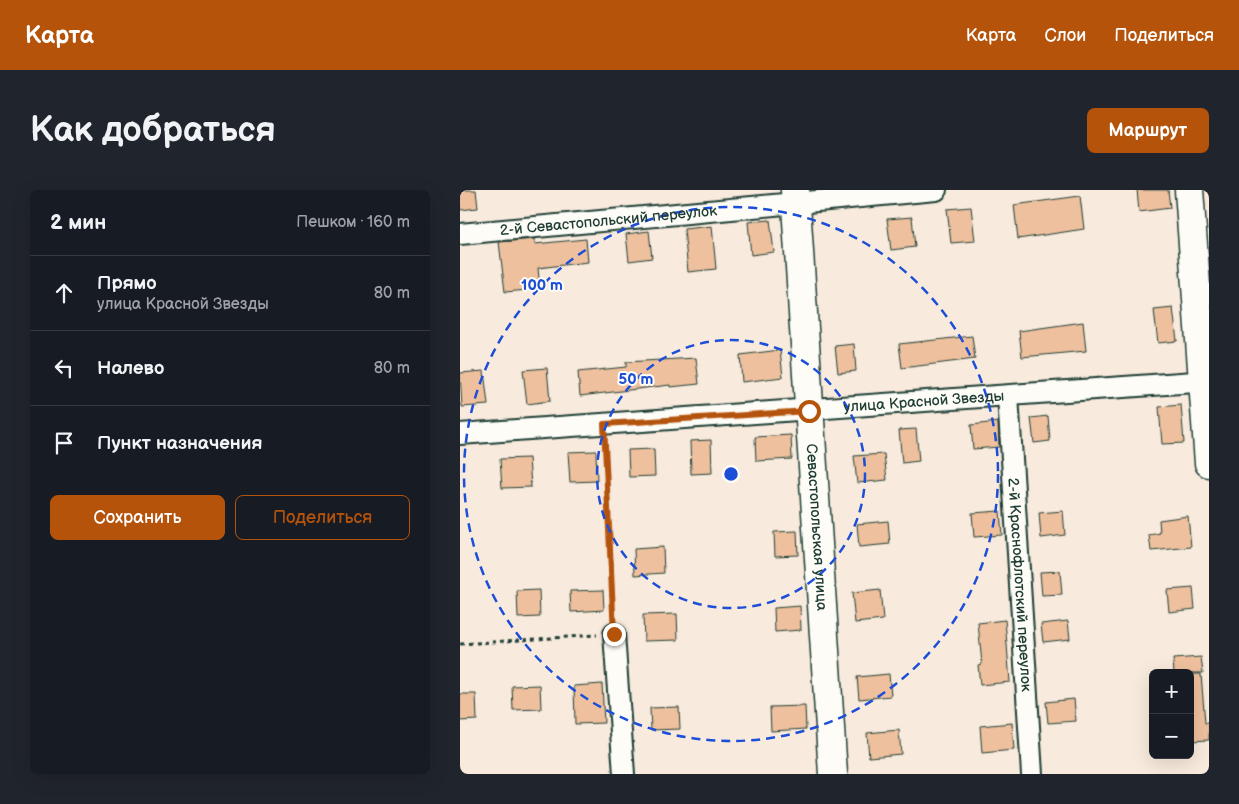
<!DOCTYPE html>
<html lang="ru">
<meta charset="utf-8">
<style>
body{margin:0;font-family:"Balsamiq Sans",sans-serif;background:#20242c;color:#f1f3f6}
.controls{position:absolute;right:15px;bottom:15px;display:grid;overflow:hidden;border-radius:8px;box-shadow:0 5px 20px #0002}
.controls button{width:45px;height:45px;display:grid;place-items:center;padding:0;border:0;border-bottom:1px solid #363941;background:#171b24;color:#f1f3f6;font:25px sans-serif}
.stop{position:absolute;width:15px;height:15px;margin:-11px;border:4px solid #b45309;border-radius:50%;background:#fff}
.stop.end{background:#b45309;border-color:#fff;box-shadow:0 1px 5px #0008}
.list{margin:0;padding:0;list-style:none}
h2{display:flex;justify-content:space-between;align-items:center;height:65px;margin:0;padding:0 20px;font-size:21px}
h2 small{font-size:16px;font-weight:400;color:#9ea1a6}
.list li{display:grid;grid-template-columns:32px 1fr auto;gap:15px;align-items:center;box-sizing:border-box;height:75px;padding:0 20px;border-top:1px solid #363941}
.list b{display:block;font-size:19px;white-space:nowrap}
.list p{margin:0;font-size:16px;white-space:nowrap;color:#9ea1a6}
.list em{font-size:16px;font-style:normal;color:#9ea1a6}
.actions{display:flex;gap:10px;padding:15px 20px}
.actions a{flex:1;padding:11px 0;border:1px solid #b45309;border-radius:8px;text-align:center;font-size:18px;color:#b45309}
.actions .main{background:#b45309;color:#fff}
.icon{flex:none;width:28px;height:28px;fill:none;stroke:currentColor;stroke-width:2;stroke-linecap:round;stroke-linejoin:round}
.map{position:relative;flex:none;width:749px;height:584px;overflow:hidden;border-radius:8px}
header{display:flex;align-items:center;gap:30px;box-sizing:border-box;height:70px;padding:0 25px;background:#b45309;color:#fff}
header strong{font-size:24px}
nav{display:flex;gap:28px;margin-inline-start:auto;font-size:18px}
.intro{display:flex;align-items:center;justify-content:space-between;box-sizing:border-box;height:120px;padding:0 30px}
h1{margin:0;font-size:35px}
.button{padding:12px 22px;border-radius:8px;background:#b45309;color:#fff;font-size:18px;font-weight:700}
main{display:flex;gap:30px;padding:0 30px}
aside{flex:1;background:#171b24;border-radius:8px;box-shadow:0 5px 20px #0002}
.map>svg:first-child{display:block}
.building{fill:#eec09e;stroke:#1f3d34}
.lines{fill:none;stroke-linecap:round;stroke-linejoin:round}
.street-casing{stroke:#1f3d34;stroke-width:24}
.secondary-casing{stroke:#1f3d34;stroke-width:31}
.path{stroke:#1f3d34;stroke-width:3;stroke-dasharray:4 4;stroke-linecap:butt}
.street{stroke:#fdfcf7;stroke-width:20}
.secondary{stroke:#fdfcf7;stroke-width:28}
.route{stroke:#b45309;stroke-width:6}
.ring{fill:none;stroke:#1d4ed8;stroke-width:2.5;stroke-dasharray:9 6}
.labels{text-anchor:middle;stroke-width:4;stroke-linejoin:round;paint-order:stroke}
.street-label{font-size:15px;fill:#1f3d34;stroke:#fdfcf7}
.centre{fill:#1d4ed8;stroke:#fdfcf7;stroke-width:2.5}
.ring-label{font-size:15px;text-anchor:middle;font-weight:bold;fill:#1d4ed8;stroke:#fdfcf7;stroke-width:4;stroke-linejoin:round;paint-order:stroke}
</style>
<header>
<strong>Карта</strong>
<nav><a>Карта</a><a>Слои</a><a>Поделиться</a></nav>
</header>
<div class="intro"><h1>Как добраться</h1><a class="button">Маршрут</a></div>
<main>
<aside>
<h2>2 мин<small>Пешком · 160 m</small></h2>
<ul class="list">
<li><svg class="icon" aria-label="ahead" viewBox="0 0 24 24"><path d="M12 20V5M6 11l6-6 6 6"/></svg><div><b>Прямо</b><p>улица Красной Звезды</p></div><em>80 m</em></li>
<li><svg class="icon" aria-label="left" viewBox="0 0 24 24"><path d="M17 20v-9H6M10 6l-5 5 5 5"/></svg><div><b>Налево</b></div><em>80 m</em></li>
<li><svg class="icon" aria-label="arrive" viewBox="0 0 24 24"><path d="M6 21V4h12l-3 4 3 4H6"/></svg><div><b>Пункт назначения</b></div></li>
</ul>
<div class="actions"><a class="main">Сохранить</a><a>Поделиться</a></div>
</aside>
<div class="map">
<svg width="749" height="584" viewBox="0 0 749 584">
<rect width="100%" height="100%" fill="#f8eadc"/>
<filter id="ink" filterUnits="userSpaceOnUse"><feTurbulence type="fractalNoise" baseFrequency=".02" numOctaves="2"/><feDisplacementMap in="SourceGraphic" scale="10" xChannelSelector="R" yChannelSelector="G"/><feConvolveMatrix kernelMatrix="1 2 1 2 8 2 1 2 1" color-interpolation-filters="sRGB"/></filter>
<g filter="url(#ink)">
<!-- building -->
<g class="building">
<path d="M0,0H16L18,18L0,20Z"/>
<path d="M677,0H708L710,18L679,22Z"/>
<path d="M620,6L624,39L558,49L554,15Z"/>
<path d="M511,17L515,51L491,53L487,19Z"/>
<path d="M452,27L455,57L431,60L427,29Z"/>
<path d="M310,30L314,62L291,65L288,32Z"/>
<path d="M252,36L256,79L228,82L224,39Z"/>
<path d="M189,41L192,68L169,71L166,44Z"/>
<path d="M75,49V54L126,49L128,72L78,78L80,99L45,102L39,52Z"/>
<path d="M713,118L717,151L698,153L694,120Z"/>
<path d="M623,132L626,161L562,167L559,141Z"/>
<path d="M512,146L515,169L442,178L439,154Z"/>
<path d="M394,154L396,181L378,183L375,156Z"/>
<path d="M320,160L323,187L282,192L280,165Z"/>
<path d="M236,168L239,194L210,197V195L120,206L118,182L166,177V172Z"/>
<path d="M87,178L90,211L67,214L63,180Z"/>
<path d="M24,181L28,215L2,217L0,183Z"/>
<path d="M721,215L724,253L702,254L699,217Z"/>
<path d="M588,226L590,251L574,253L571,228Z"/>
<path d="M538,232L539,257L513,259L511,235Z"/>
<path d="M456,239L459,271L442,273L439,240Z"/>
<path d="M331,245L332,269L296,271L295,247Z"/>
<path d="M251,250L252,283L231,284L230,251Z"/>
<path d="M194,259L195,286L169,287L168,260Z"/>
<path d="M136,261L137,291L110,292L108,262Z"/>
<path d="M424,264L427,290L397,293L394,266Z"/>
<path d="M69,268L71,297L42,298L40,269Z"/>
<path d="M540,321L542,345L514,347L512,323Z"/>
<path d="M603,321L605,345L581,348L579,323Z"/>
<path d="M728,326L731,357L691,361L689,345L700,343L699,330Z"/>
<path d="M428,331L430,354L399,357L397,334Z"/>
<path d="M337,341L338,365L315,366L314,342Z"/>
<path d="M203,357L204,383L175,385L174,359Z"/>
<path d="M600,381L602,405L582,406L580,382Z"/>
<path d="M733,398L735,419L709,422L707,400Z"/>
<path d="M79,400L80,427L58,428L57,401Z"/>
<path d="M143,400L144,420L111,422L110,401Z"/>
<path d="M420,400L423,430L395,433L392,403Z"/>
<path d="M340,416L341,440L315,442L314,418Z"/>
<path d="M217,424L218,450L184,451L183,425Z"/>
<path d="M545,430L550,492L520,495L518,475L522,474L518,433Z"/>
<path d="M608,431L610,449L583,452L581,434Z"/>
<path d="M741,467L743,483H714L713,469Z"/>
<path d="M429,484L431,506L399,509L397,487Z"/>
<path d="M730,484H741L745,533H749V550L730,551Z"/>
<path d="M142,494L144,533L115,534L114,496Z"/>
<path d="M80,495L81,519L53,520L52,496Z"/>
<path d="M0,504H16L17,530L0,531Z"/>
<path d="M614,509L616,531L588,533L586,512Z"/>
<path d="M345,516L346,539L311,541L310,517Z"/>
<path d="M219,517L220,539L191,540L190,518Z"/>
<path d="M552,533L554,560L522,563L520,536Z"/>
<path d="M439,540L441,564L409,567L407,543Z"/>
</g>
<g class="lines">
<!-- street casing -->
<g class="street-casing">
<g id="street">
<path id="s1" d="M0,44L476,0"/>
<path id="s2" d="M548,206L572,584"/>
<path id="s3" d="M0,244L749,191"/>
<path d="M154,444L164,584"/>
</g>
</g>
<!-- secondary casing -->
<g class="secondary-casing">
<g id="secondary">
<path id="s4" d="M335,0L373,584"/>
<path d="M729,0L749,273"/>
</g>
</g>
<!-- path -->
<g class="path">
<path d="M145,251L153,427"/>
<path d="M0,454L137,445"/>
</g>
<!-- street -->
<use href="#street" class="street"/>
<!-- secondary -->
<use href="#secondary" class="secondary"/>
</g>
</g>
<g class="lines" filter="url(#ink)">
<!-- route -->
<path class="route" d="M154,444L144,234L349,221"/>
</g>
<!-- distance rings -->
<g class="ring">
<circle cx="271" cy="284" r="134"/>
<circle cx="271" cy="284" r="267"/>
</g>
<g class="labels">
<!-- street labels -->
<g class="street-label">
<text dy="5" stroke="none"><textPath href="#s1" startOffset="149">2-й Севастопольский переулок</textPath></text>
<text dy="5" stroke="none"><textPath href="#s3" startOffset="465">улица Красной Звезды</textPath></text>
<text dy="5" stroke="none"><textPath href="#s4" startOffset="338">Севастопольская улица</textPath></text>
<text dy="5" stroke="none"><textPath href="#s2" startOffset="189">2-й Краснофлотский переулок</textPath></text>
</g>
</g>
<circle cx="271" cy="284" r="8" class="centre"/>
<g class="ring-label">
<text x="82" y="100">100 m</text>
<text x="176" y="194">50 m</text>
</g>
</svg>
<div class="controls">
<button>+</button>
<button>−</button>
</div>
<div class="stop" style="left:349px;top:221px"></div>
<div class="stop end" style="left:154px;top:444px"></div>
</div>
</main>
